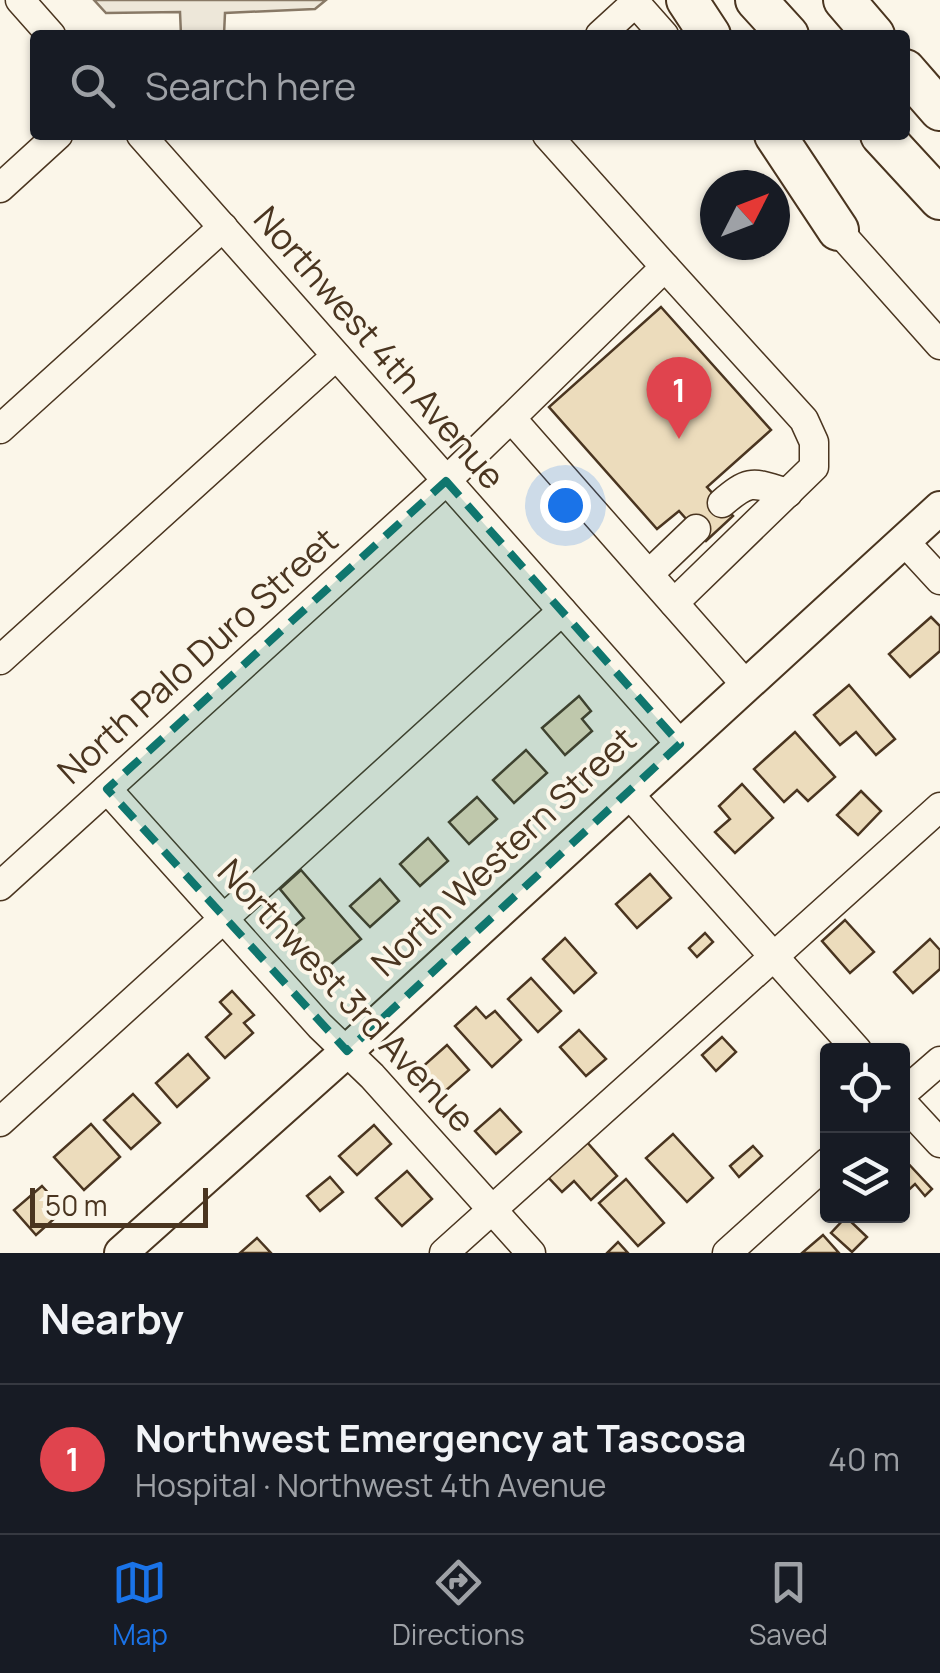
<!DOCTYPE html>
<meta charset="utf-8">
<style>
body{margin:0;font-family:Manrope,sans-serif;background:#20242c;color:#f1f3f6}
.controls{position:absolute;right:30px;bottom:30px;display:grid;overflow:hidden;border-radius:10px;box-shadow:0 2px 8px #0004}
.controls button{width:90px;height:90px;display:grid;place-items:center;padding:0;border:0;border-bottom:2px solid #363941;background:#171b24;color:#f1f3f6;font:50px sans-serif}
.compass{position:absolute;left:700px;top:170px;width:90px;height:90px;border-radius:50%;background:#171b24;box-shadow:0 2px 8px #0004;rotate:48deg}
.scale{position:absolute;left:30px;bottom:25px;width:178px;box-sizing:border-box;padding-left:10px;border:5px solid #4a3520;border-top:0;font-size:28px;line-height:35px;white-space:nowrap;color:#4a3520;-webkit-text-stroke:8px #fbf6e9;paint-order:stroke}
.you{position:absolute;left:565px;top:505px;width:35px;height:35px;margin:-25px;border:8px solid #fff;border-radius:50%;background:#1a73e8;box-shadow:0 0 0 15px #1a73e833}
.badge{display:grid;place-items:center;width:65px;height:65px;border-radius:50%;background:#1a73e8;color:#fff;font-size:32px;font-weight:700}
.pin{position:absolute;translate:-50% -82px;filter:drop-shadow(0 2px 5px #0008)}
.pin::after{content:'';position:absolute;top:52px;width:35px;height:30px;background:inherit;clip-path:polygon(0 0,100% 0,50% 100%)}
.list{margin:0;padding:0;list-style:none}
h2{display:flex;justify-content:space-between;align-items:center;height:130px;margin:0;padding:0 40px;font-size:42px}
h2 small{font-size:32px;font-weight:400;color:#9ea1a6}
.list li{display:grid;grid-template-columns:65px 1fr auto;gap:30px;align-items:center;box-sizing:border-box;height:150px;padding:0 40px;border-top:2px solid #363941}
.list b{display:block;font-size:38px;white-space:nowrap}
.list p{margin:0;font-size:32px;white-space:nowrap;color:#9ea1a6}
.list em{font-size:32px;font-style:normal;color:#9ea1a6}
.icon{flex:none;width:55px;height:55px;fill:none;stroke:currentColor;stroke-width:2;stroke-linecap:round;stroke-linejoin:round}
.map{position:relative;flex:none;width:940px;height:1253px;overflow:hidden}
.search{position:absolute;background:#171b24;box-shadow:0 2px 8px #0004;left:30px;right:30px;top:30px;height:110px;display:flex;align-items:center;gap:25px;box-sizing:border-box;padding:0 35px;border-radius:10px;color:#9ea1a6;font-size:38px}
.sheet{height:280px;background:#171b24}
nav{display:flex;justify-content:space-around;align-items:center;box-sizing:border-box;height:140px;border-top:2px solid #363941;background:#171b24;font-size:28px;color:#9ea1a6}
nav a{display:grid;justify-items:center;gap:5px}
nav .on{color:#1a73e8}
.map>svg:first-child{display:block}
.parking{fill:#ede7d9;stroke:#887966;stroke-width:2.5}
.building{fill:#ecdcbc;stroke:#4a3520;stroke-width:2.5}
.lines{fill:none;stroke-linecap:round;stroke-linejoin:round}
.minor-casing{stroke:#4a3520;stroke-width:31}
.major-casing{stroke:#4a3520;stroke-width:36}
.highway-casing{stroke:#4a3520;stroke-width:44}
.minor{stroke:#fbf6e9;stroke-width:28}
.major{stroke:#fbf6e9;stroke-width:32}
.highway{stroke:#fbf6e9;stroke-width:40}
.marked{fill:#0f766e;fill-opacity:0.2;stroke:#0f766e;stroke-width:8;stroke-dasharray:20 12;stroke-linejoin:round}
.labels{text-anchor:middle;stroke-width:8;stroke-linejoin:round;paint-order:stroke}
.street-label{font-size:35px;fill:#4a3520;stroke:#fbf6e9}
</style>
<div class="map">
<svg width="940" height="1253" viewBox="0 0 940 1253">
<rect width="100%" height="100%" fill="#fbf6e9"/>
<!-- parking -->
<path class="parking" d="M94,0H326L315,9L225,13L224,35H181L180,12L106,13Z"/>
<!-- building -->
<g class="building">
<path d="M661,307L771,430L707,487L733,516L706,541L679,511L657,529L549,407Z"/>
<path d="M931,617L940,626V651L910,677L889,654Z"/>
<path d="M849,685L895,739L876,755L856,732L840,745L814,715Z"/>
<path d="M579,696L591,711L582,719L592,731L565,755L542,728Z"/>
<path d="M795,732L835,777L808,801L797,790L784,802L754,769Z"/>
<path d="M526,750L547,773L514,803L493,780Z"/>
<path d="M742,784L773,818L735,853L715,832L730,819L719,806Z"/>
<path d="M861,791L881,811L858,835L837,815Z"/>
<path d="M477,797L497,819L469,844L449,822Z"/>
<path d="M428,838L448,861L420,886L400,864Z"/>
<path d="M301,870L361,939L322,972L288,932L304,918L280,889Z"/>
<path d="M650,874L671,898L637,928L616,904Z"/>
<path d="M380,879L399,901L370,927L350,906Z"/>
<path d="M845,920L874,952L850,973L822,941Z"/>
<path d="M705,933L713,942L697,957L689,948Z"/>
<path d="M565,938L596,973L574,993L543,959Z"/>
<path d="M930,939L940,950V969L913,993L894,972Z"/>
<path d="M531,978L561,1011L538,1032L508,999Z"/>
<path d="M232,991L254,1015L244,1023L253,1033L225,1058L206,1037L231,1014L220,1002Z"/>
<path d="M476,1007L486,1018L495,1011L521,1040L492,1067L455,1026Z"/>
<path d="M579,1030L606,1059L586,1076L560,1047Z"/>
<path d="M722,1037L736,1052L716,1071L702,1055Z"/>
<path d="M447,1045L469,1070L442,1094L420,1069Z"/>
<path d="M188,1054L209,1078L177,1107L156,1083Z"/>
<path d="M133,1094L160,1123L131,1149L104,1120Z"/>
<path d="M500,1109L521,1132L496,1154L475,1131Z"/>
<path d="M91,1124L120,1157L84,1190L54,1157Z"/>
<path d="M374,1125L391,1144L357,1175L339,1156Z"/>
<path d="M673,1134L713,1178L687,1202L646,1158Z"/>
<path d="M586,1141L617,1176L591,1200L574,1181L562,1192L547,1176Z"/>
<path d="M753,1146L762,1156L739,1177L730,1166Z"/>
<path d="M904,1159L932,1189L925,1196L915,1184L902,1196Z"/>
<path d="M407,1171L432,1199L402,1226L376,1198Z"/>
<path d="M330,1177L343,1192L320,1211L307,1196Z"/>
<path d="M626,1179L664,1223L638,1246L599,1203Z"/>
<path d="M42,1186L64,1210L36,1235L14,1210Z"/>
<path d="M846,1217L867,1237L852,1252L831,1233Z"/>
<path d="M823,1235L839,1253H802Z"/>
<path d="M257,1238L271,1253H240Z"/>
<path d="M618,1242L628,1253H607Z"/>
</g>
<g class="lines">
<!-- minor casing -->
<g class="minor-casing">
<g id="minor">
<path d="M20,0L51,35"/>
<path d="M633,0L664,35"/>
<path d="M600,35L635,3"/>
<path d="M141,135L680,744"/>
<path d="M547,135L665,267"/>
<path d="M0,188L58,135"/>
<path d="M827,218L940,345"/>
<path d="M511,418L665,267L804,420L814,442V467L674,603"/>
<path d="M0,429L223,227"/>
<path d="M722,503C751,478 753,483 788,493"/>
<path d="M905,542L940,580"/>
<path d="M649,574L696,529"/>
<path d="M0,660L336,356"/>
<path d="M107,789L320,1026L372,1076L531,1253"/>
<path d="M628,793L857,1050"/>
<path d="M0,886L446,481L511,418L746,685"/>
<path d="M902,1094L940,1061"/>
<path d="M902,1102L940,1143"/>
<path d="M0,1122L562,611"/>
<path d="M444,1253L940,807"/>
<path d="M727,1253L828,1162"/>
</g>
</g>
<!-- major casing -->
<g class="major-casing">
<path id="major" d="M121,1253L347,1051L940,508"/>
</g>
<!-- highway casing -->
<g class="highway-casing">
<g id="highway">
<path d="M687,0L710,35"/>
<path d="M756,0L788,35"/>
<path d="M844,0L874,35"/>
<path d="M905,70L940,110"/>
<path d="M775,135L838,230"/>
<path d="M881,135L940,199"/>
</g>
</g>
<!-- minor -->
<use href="#minor" class="minor"/>
<!-- major -->
<use href="#major" class="major"/>
<!-- highway -->
<use href="#highway" class="highway"/>
</g>
<!-- marked area -->
<path class="marked" d="M446,481L680,744L347,1051L107,789Z"/>
<g class="labels">
<!-- street labels -->
<g class="street-label">
<text transform="translate(379 348) rotate(49)" y="12">Northwest 4th Avenue</text>
<text transform="translate(198 656) rotate(-42)" y="12">North Palo Duro Street</text>
<text transform="translate(504 852) rotate(-43)" y="12">North Western Street</text>
<text transform="translate(346 996) rotate(47)" y="12">Northwest 3rd Avenue</text>
</g>
</g>
</svg>
<div class="controls">
<button><svg class="icon" aria-label="locate" viewBox="0 0 24 24"><circle cx="12" cy="12" r="6"/><path d="M12 2v4M12 18v4M2 12h4M18 12h4"/></svg></button>
<button><svg class="icon" aria-label="layers" viewBox="0 0 24 24"><path d="M12 4l9 5-9 5-9-5zM3 14l9 5 9-5"/></svg></button>
</div>
<svg class="compass" viewBox="-18 -18 36 36"><path d="M0-13l5 13h-10z" fill="#e53935"/><path d="M0 13l5-13h-10z" fill="#9ea1a6"/></svg>
<div class="scale">50 m</div>
<div class="you"></div>
<div class="pin badge" style="left:679px;top:439px;background:#e0444e">1</div>
<div class="search"><svg class="icon" aria-label="search" viewBox="0 0 24 24"><circle cx="10" cy="10" r="6"/><path d="M15 15l6 6"/></svg>Search here</div>
</div>
<section class="sheet">
<h2>Nearby<small></small></h2>
<ul class="list">
<li><span class="badge" style="background:#e0444e">1</span><div><b>Northwest Emergency at Tascosa</b><p>Hospital · Northwest 4th Avenue</p></div><em>40 m</em></li>
</ul>
</section>
<nav>
<a class="on"><svg class="icon" aria-label="map" viewBox="0 0 24 24"><path d="M3 6l6-2 6 2 6-2v14l-6 2-6-2-6 2zM9 4v14M15 6v14"/></svg>Map</a>
<a><svg class="icon" aria-label="directions" viewBox="0 0 24 24"><path d="M12 3l9 9-9 9-9-9zM9 14v-3h6M13 9l2 2-2 2"/></svg>Directions</a>
<a><svg class="icon" aria-label="saved" viewBox="0 0 24 24"><path d="M7 4h10v16l-5-4-5 4z"/></svg>Saved</a>
</nav>
